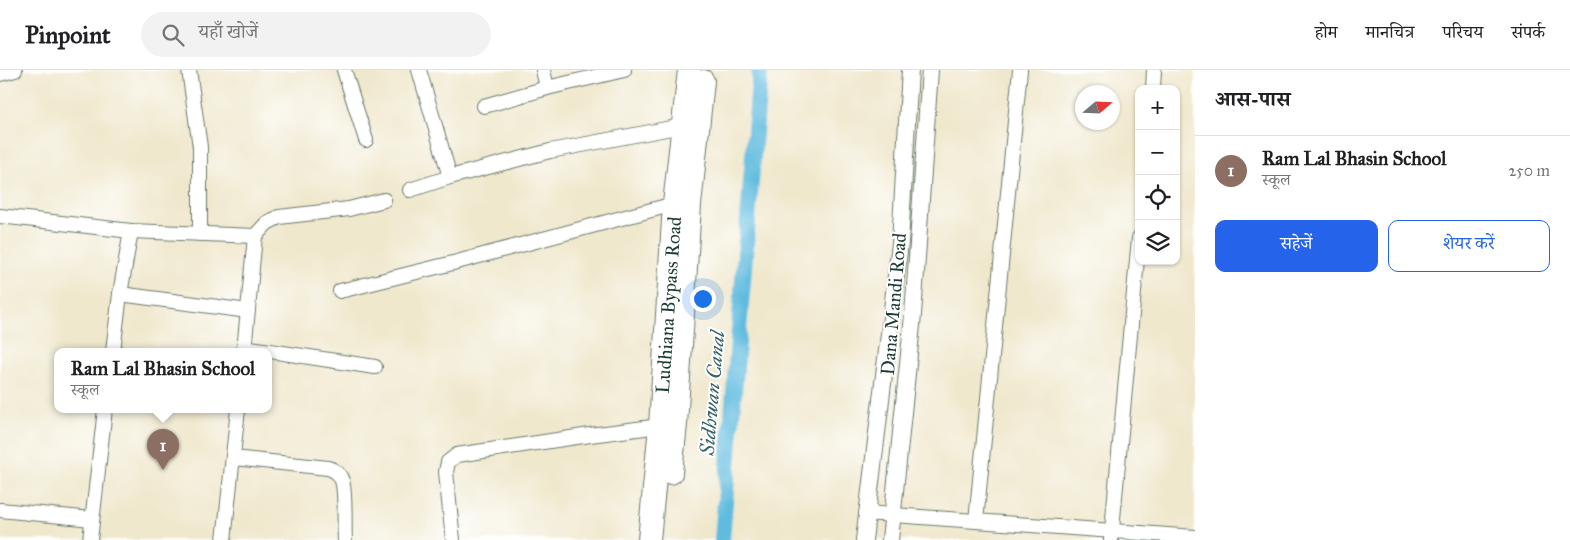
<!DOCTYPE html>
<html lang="hi">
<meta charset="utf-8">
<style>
body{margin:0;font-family:"IM FELL Great Primer","Noto Serif Devanagari",serif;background:#f2f2f2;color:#202124}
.controls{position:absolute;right:15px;top:15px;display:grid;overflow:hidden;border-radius:10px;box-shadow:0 1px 4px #0004}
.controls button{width:45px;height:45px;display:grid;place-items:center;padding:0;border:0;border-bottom:1px solid #e0e0e0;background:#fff;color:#202124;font:25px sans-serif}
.compass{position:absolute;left:1075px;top:15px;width:45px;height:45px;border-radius:50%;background:#fff;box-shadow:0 1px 4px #0004;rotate:71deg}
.you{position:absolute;left:702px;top:228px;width:18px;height:18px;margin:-12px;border:4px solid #fff;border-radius:50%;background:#1a73e8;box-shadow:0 0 0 8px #1a73e833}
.badge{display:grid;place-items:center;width:32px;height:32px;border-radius:50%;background:#2563eb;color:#fff;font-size:16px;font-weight:700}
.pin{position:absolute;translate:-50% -41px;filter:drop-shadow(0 1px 2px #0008)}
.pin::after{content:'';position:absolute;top:26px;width:18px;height:15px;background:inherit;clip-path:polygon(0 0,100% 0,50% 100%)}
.popup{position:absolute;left:54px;top:278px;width:218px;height:65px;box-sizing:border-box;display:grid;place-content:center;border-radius:10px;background:#fff;filter:drop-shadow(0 1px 4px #0005);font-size:16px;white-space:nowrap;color:#757577}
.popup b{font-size:19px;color:#202124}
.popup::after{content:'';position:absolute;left:50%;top:100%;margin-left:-10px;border:10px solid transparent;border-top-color:#fff}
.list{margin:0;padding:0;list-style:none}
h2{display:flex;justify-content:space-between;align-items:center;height:65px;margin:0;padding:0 20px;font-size:21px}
h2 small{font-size:16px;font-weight:400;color:#757577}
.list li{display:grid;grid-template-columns:32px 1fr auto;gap:15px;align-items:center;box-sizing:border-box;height:70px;padding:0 20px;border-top:1px solid #e0e0e0}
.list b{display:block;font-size:19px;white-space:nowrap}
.list p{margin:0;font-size:16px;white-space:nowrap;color:#757577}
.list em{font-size:16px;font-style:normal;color:#757577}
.actions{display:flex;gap:10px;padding:15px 20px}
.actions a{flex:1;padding:11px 0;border:1px solid #2563eb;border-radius:10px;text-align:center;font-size:18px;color:#2563eb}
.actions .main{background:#2563eb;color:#fff}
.icon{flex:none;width:28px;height:28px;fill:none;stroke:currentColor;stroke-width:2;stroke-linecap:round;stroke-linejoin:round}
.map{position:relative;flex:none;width:1195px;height:470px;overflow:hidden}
header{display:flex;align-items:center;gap:30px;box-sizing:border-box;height:70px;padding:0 25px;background:#fff;border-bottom:1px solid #e0e0e0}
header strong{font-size:24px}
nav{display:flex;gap:28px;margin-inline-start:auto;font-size:18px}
.search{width:350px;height:45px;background:#f2f2f2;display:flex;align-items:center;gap:12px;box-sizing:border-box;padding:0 18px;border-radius:28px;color:#757577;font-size:19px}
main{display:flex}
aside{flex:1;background:#fff}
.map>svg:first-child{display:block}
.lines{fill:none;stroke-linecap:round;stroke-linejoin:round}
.canal{stroke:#61bcdf;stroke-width:16}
.minor-casing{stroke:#68796a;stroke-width:16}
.tertiary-casing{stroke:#68796a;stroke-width:18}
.trunk-casing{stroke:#68796a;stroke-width:24}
.minor{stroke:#fff;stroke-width:14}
.tertiary{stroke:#fff;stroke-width:16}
.trunk{stroke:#fff;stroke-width:22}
.labels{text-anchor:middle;stroke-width:4;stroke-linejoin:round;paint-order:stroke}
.street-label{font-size:19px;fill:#1f3d34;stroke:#fff}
.water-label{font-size:20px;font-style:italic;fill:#336367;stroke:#fff}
</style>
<header>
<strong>Pinpoint</strong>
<div class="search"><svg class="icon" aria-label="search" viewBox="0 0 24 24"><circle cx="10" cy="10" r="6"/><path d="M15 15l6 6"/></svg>यहाँ खोजें</div>
<nav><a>होम</a><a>मानचित्र</a><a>परिचय</a><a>संपर्क</a></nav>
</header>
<main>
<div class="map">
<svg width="1195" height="470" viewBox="0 0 1195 470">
<rect width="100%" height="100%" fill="#fff"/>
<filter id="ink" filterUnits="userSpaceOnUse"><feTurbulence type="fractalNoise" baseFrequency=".02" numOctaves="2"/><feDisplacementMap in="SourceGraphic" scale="10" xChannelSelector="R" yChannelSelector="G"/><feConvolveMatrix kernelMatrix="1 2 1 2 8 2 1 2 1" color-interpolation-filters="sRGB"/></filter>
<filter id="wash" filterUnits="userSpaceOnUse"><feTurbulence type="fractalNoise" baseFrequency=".0096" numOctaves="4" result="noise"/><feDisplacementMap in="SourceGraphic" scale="20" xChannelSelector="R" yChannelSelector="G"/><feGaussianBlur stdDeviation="1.12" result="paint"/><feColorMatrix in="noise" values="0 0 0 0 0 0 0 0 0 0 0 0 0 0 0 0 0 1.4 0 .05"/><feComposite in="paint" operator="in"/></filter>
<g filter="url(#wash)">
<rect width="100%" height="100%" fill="#f0e8cd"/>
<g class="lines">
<!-- canal -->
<path class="canal" d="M722,470L760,0"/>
</g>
</g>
<g filter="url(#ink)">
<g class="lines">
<!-- minor casing -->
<g class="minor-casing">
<g id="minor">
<path d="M189,0L200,77V164"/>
<path d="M344,0L366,70"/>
<path d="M419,0L450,107"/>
<path d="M543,0L547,18"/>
<path d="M0,4L15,0"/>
<path d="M1153,19L1154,0"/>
<path d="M484,36L547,18L624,0"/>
<path d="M410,120L450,107L550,81L682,56"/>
<path d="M0,146L131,161L255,166"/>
<path d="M340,221L453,193L674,134"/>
<path d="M120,224L248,241"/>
<path d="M244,277L375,297"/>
<path d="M113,281L120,224L131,161"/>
<path d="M244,281L255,166L267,153L279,147L349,139L384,130"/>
<path d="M234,388L328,398C335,400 340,404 342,411C346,421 344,457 345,470"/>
<path d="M0,440L92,449"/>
<path d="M866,443L1195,467"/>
<path d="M976,451L1020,0"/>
<path d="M90,470L105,339"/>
<path d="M224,470L238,339"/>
<path d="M453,470L446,402L448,392L457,385L590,365L660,356"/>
<path d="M1111,470L1139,168"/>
</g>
</g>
<!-- tertiary casing -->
<g class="tertiary-casing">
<g id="tertiary">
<path d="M864,470L900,173L910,0"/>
<path d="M890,470L913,245L930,0"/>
</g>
</g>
<!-- trunk casing -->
<g class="trunk-casing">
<g id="trunk">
<path d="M671,403L676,354L690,135L703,11"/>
<path d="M649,470L660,356L674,134L689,0"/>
</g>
</g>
<!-- minor -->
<use href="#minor" class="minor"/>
<!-- tertiary -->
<use href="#tertiary" class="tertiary"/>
<!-- trunk -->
<use href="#trunk" class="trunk"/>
</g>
</g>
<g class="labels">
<!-- street labels -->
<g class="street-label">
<text transform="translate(893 234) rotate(-85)" y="7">Dana Mandi Road</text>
<text transform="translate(668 235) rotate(-86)" y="7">Ludhiana Bypass Road</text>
</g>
<!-- water labels -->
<g class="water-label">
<text transform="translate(712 323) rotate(-85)" y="7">Sidhwan Canal</text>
</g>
</g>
</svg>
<div class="controls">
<button>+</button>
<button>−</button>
<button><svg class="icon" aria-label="locate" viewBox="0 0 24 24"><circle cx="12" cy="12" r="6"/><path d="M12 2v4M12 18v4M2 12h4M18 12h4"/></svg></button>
<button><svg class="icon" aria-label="layers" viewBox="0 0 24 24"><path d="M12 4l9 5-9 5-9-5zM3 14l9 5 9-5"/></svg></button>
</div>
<svg class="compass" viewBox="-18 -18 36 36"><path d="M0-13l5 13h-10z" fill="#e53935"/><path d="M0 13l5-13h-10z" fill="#757577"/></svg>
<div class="you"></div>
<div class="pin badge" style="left:163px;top:400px;background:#8d6e63">1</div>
<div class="popup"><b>Ram Lal Bhasin School</b>स्कूल</div>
</div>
<aside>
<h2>आस-पास<small></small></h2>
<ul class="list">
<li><span class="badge" style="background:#8d6e63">1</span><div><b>Ram Lal Bhasin School</b><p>स्कूल</p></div><em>250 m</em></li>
</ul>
<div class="actions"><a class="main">सहेजें</a><a>शेयर करें</a></div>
</aside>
</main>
